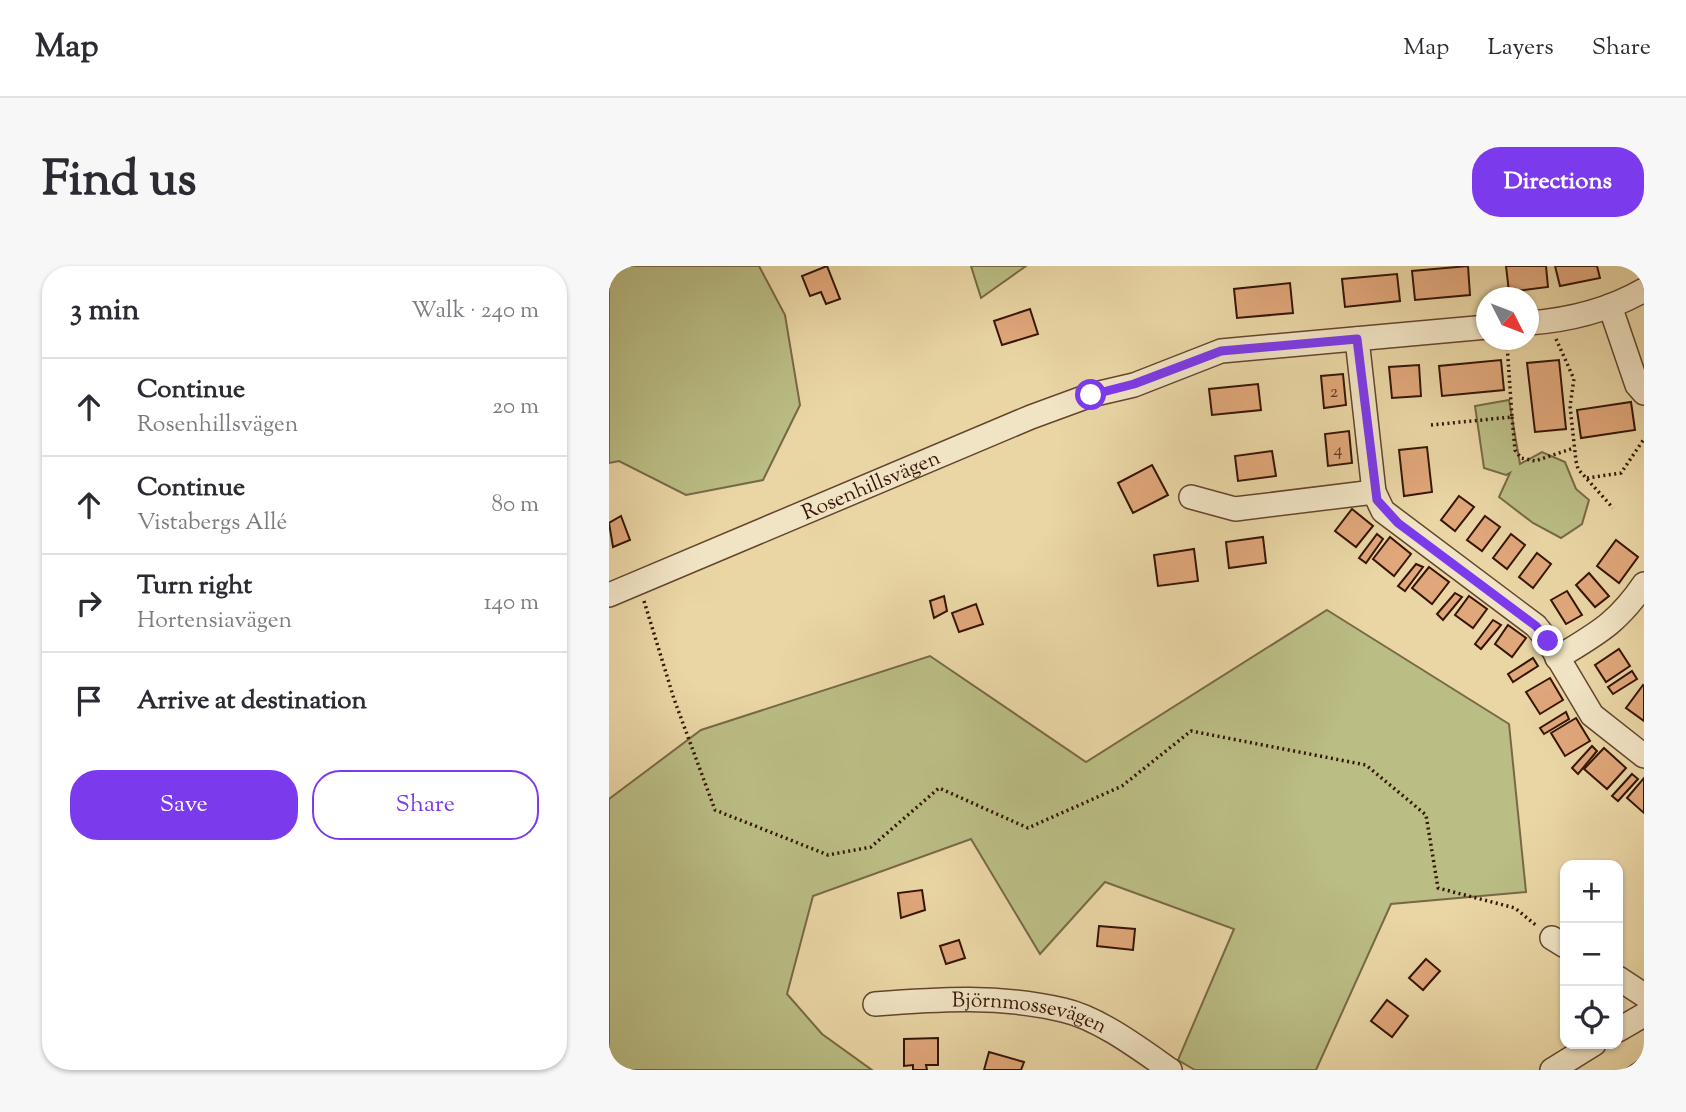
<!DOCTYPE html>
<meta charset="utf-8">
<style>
body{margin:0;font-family:"Sorts Mill Goudy",serif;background:#f7f7f7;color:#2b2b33}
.controls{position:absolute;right:21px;bottom:21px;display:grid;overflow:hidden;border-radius:14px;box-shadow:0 2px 5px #0004}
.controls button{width:63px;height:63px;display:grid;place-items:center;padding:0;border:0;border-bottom:2px solid #e1e1e2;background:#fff;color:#2b2b33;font:35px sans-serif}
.compass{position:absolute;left:867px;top:21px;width:63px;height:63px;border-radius:50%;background:#fff;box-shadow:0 2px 5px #0004;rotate:132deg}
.stop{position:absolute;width:21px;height:21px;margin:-16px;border:5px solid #7c3aed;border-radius:50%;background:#fff}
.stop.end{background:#7c3aed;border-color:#fff;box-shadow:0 2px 7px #0008}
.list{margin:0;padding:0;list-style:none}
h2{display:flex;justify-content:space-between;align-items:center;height:91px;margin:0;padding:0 28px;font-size:30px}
h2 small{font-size:23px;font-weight:400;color:#7c7c81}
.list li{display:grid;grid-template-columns:46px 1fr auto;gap:21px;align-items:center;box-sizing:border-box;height:98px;padding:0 28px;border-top:2px solid #e1e1e2}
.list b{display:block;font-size:26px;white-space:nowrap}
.list p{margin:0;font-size:23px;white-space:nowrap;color:#7c7c81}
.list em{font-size:23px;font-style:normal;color:#7c7c81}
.actions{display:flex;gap:14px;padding:21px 28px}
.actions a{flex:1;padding:16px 0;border:2px solid #7c3aed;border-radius:28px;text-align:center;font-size:24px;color:#7c3aed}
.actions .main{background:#7c3aed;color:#fff}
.icon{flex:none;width:38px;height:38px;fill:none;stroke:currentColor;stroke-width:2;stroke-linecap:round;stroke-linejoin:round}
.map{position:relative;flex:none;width:1035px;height:804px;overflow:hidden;border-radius:28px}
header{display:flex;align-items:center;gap:42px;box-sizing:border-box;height:98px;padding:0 35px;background:#fff;border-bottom:2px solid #e1e1e2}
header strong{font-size:33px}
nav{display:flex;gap:38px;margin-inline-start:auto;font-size:24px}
.intro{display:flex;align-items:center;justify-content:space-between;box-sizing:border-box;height:168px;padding:0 42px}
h1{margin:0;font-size:49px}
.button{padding:18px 32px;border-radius:28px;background:#7c3aed;color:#fff;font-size:24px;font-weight:700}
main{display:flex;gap:42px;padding:0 42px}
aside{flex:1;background:#fff;border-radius:28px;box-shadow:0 2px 5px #0004}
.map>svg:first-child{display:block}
.green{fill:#babd84;stroke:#786945;stroke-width:2}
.building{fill:#e0a77a;stroke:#361506;stroke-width:2}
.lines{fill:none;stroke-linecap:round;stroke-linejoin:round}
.minor-casing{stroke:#63452e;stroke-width:26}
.path{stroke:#361506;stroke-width:3.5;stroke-dasharray:2 3.5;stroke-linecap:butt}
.minor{stroke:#f1e4c4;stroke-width:23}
.route{stroke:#7c3aed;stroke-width:9}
.labels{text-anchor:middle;stroke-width:5;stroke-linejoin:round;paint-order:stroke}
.number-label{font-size:18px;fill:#603a23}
.street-label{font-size:21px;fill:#361506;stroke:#f1e4c4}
</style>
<header>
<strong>Map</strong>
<nav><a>Map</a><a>Layers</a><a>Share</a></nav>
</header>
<div class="intro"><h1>Find us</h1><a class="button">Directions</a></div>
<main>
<aside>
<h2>3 min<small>Walk · 240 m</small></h2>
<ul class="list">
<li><svg class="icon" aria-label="ahead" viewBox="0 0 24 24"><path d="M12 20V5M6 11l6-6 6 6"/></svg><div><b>Continue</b><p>Rosenhillsvägen</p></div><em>20 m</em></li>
<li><svg class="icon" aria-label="ahead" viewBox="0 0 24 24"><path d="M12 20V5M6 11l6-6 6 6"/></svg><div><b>Continue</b><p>Vistabergs Allé</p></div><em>80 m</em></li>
<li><svg class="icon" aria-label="right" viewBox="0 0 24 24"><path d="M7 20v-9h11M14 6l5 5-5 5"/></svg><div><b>Turn right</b><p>Hortensiavägen</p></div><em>140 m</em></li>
<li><svg class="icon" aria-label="arrive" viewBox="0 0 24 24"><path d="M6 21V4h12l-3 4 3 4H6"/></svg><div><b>Arrive at destination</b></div></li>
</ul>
<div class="actions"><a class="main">Save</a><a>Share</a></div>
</aside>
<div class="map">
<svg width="1035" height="804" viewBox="0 0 1035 804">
<rect width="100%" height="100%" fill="#ead6a5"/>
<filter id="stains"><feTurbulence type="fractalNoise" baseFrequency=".00286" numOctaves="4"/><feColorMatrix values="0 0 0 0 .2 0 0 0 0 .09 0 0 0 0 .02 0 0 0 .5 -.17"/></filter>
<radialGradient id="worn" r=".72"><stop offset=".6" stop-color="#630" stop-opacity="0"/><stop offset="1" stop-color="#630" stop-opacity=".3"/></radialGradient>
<!-- green -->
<g class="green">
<path d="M0,0H150L176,49L191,139L154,214L77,229L10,195L0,197Z"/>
<path d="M362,0H417L372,32Z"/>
<path d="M900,134L911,198L933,186L956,196L967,223L980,234L973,258L952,272L924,257L890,231L901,207L897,209L875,202L866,140Z"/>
<path d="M718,344L900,458L917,626L782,638L707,804H586L569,794L625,663L496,616L431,688L362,573L204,630L178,728L213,768L263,804H0V533L92,464L321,390L477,496Z"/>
</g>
<!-- building -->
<g class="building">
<path d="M218,0L231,33L217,38L212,26L201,30L193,10Z"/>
<path d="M859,0L861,29L806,34L803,5Z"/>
<path d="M897,0H937L939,21L900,26Z"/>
<path d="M946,0H988L991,12L951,20Z"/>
<path d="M788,8L791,35L736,41L733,13Z"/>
<path d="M681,17L684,47L628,52L625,23Z"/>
<path d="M421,43L429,68L393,79L385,55Z"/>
<path d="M892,94L895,124L833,130L830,100Z"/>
<path d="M950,94L957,163L926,166L918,97Z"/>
<path d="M810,99L812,130L783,132L780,101Z"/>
<path d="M734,108L737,139L715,142L712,110Z"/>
<path d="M649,118L652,144L603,149L600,123Z"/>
<path d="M1022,136L1026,164L972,172L968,144Z"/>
<path d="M740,165L743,197L719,200L716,168Z"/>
<path d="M818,181L823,226L795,230L790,184Z"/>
<path d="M663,185L667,210L629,215L626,190Z"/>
<path d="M543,199L559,229L524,247L509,217Z"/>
<path d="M850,230L865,241L846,265L832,254Z"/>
<path d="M743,243L764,260L747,281L726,265Z"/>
<path d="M12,250L21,274L4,281L0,257Z"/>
<path d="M876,250L891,261L873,285L858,274Z"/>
<path d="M768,268L774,273L757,297L750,292Z"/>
<path d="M902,268L916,279L898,303L884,292Z"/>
<path d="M654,271L657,297L620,302L617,276Z"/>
<path d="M781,271L802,288L785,310L764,293Z"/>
<path d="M1007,274L1029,291L1010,317L988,300Z"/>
<path d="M585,283L589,315L549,320L545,289Z"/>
<path d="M928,287L942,298L924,322L910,311Z"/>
<path d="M807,298L814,301L796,325L789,320Z"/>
<path d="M820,301L840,316L823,338L803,322Z"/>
<path d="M980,307L1000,330L986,341L967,319Z"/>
<path d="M958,325L973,349L957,358L942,334Z"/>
<path d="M846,327L853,331L834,354L828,348Z"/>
<path d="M335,330L338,345L325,352L321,335Z"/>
<path d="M860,330L878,343L864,362L846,349Z"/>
<path d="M367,338L374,358L350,366L343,347Z"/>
<path d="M884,354L892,359L872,383L866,378Z"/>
<path d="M899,359L917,372L903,391L886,378Z"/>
<path d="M1010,383L1021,400L997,416L986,399Z"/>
<path d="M924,392L929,400L904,416L899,408Z"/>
<path d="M1023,405L1028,413L1004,428L999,421Z"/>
<path d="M941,412L954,434L931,448L917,426Z"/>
<path d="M1034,419L1035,420V455L1017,442Z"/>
<path d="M957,446L960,453L935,468L931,462Z"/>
<path d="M967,452L981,475L956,490L942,467Z"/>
<path d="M983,480L988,485L969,508L963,502Z"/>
<path d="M995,482L1017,502L998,523L975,503Z"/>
<path d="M1023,508L1029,513L1009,535L1003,530Z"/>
<path d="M1035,512V547L1018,532Z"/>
<path d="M313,624L316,644L292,652L289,627Z"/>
<path d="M490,660L526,663L524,684L488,680Z"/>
<path d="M350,674L356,692L337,698L331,680Z"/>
<path d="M817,693L831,705L814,724L800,712Z"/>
<path d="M778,734L799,750L783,771L762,755Z"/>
<path d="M329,772V799H317L318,804H304V799L295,800V773Z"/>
<path d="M380,786L415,796L412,804H375Z"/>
<path d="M1035,791V804H1016Z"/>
</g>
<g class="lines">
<!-- minor casing -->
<g class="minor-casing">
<g id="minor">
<path d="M1001,40L1028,119L1035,127"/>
<path d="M920,57C960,54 1000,44 1035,24"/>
<path d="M748,73L765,226L774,245L927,360L939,375L983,449L1035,490"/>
<path d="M582,231L626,243L765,226"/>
<path id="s1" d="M0,329L422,151L482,129L525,119L612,85L878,61"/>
<path d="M948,392C987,368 1008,358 1035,318"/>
<path d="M943,672L956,680"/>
<path d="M1009,712L1035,729"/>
<path id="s2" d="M266,738C330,733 391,729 454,744C490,752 531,783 561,804"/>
<path d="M1009,764L1035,749"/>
<path d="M943,804L985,778"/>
</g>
</g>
<!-- path -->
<g class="path">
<path d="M947,73L965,113L961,140L967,195L969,203L1004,242"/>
<path d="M891,78L911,76"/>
<path d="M903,151L906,184L912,192L926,195L965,182"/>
<path d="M822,159L903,151L898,78"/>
<path d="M978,212L1012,207L1035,173"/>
<path d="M35,335L65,433L106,544L219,589L262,581L330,522L419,562L513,520L582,465L757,499L817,549L829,622L906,642L928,660"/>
</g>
<!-- minor -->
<use href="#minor" class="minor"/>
</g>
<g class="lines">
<!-- route -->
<path class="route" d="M482,129L525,118L612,85L748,73L768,234L789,257L927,360L939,375"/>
</g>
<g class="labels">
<!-- number labels -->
<g class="number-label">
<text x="725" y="131">2</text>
<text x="729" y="189">4</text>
</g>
<!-- street labels -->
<g class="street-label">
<text dy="7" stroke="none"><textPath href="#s1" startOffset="284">Rosenhillsvägen</textPath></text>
<text dy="7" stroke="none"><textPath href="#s2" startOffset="156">Björnmossevägen</textPath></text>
</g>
</g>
<rect width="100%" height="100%" filter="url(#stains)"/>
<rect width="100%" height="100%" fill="url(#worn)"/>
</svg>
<div class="controls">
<button>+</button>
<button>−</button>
<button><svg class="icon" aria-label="locate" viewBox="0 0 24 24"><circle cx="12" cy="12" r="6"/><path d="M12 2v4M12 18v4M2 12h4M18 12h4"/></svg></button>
</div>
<svg class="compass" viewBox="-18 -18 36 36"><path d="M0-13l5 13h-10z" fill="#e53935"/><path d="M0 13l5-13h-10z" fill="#7c7c81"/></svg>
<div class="stop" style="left:482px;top:129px"></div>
<div class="stop end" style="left:939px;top:375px"></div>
</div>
</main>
